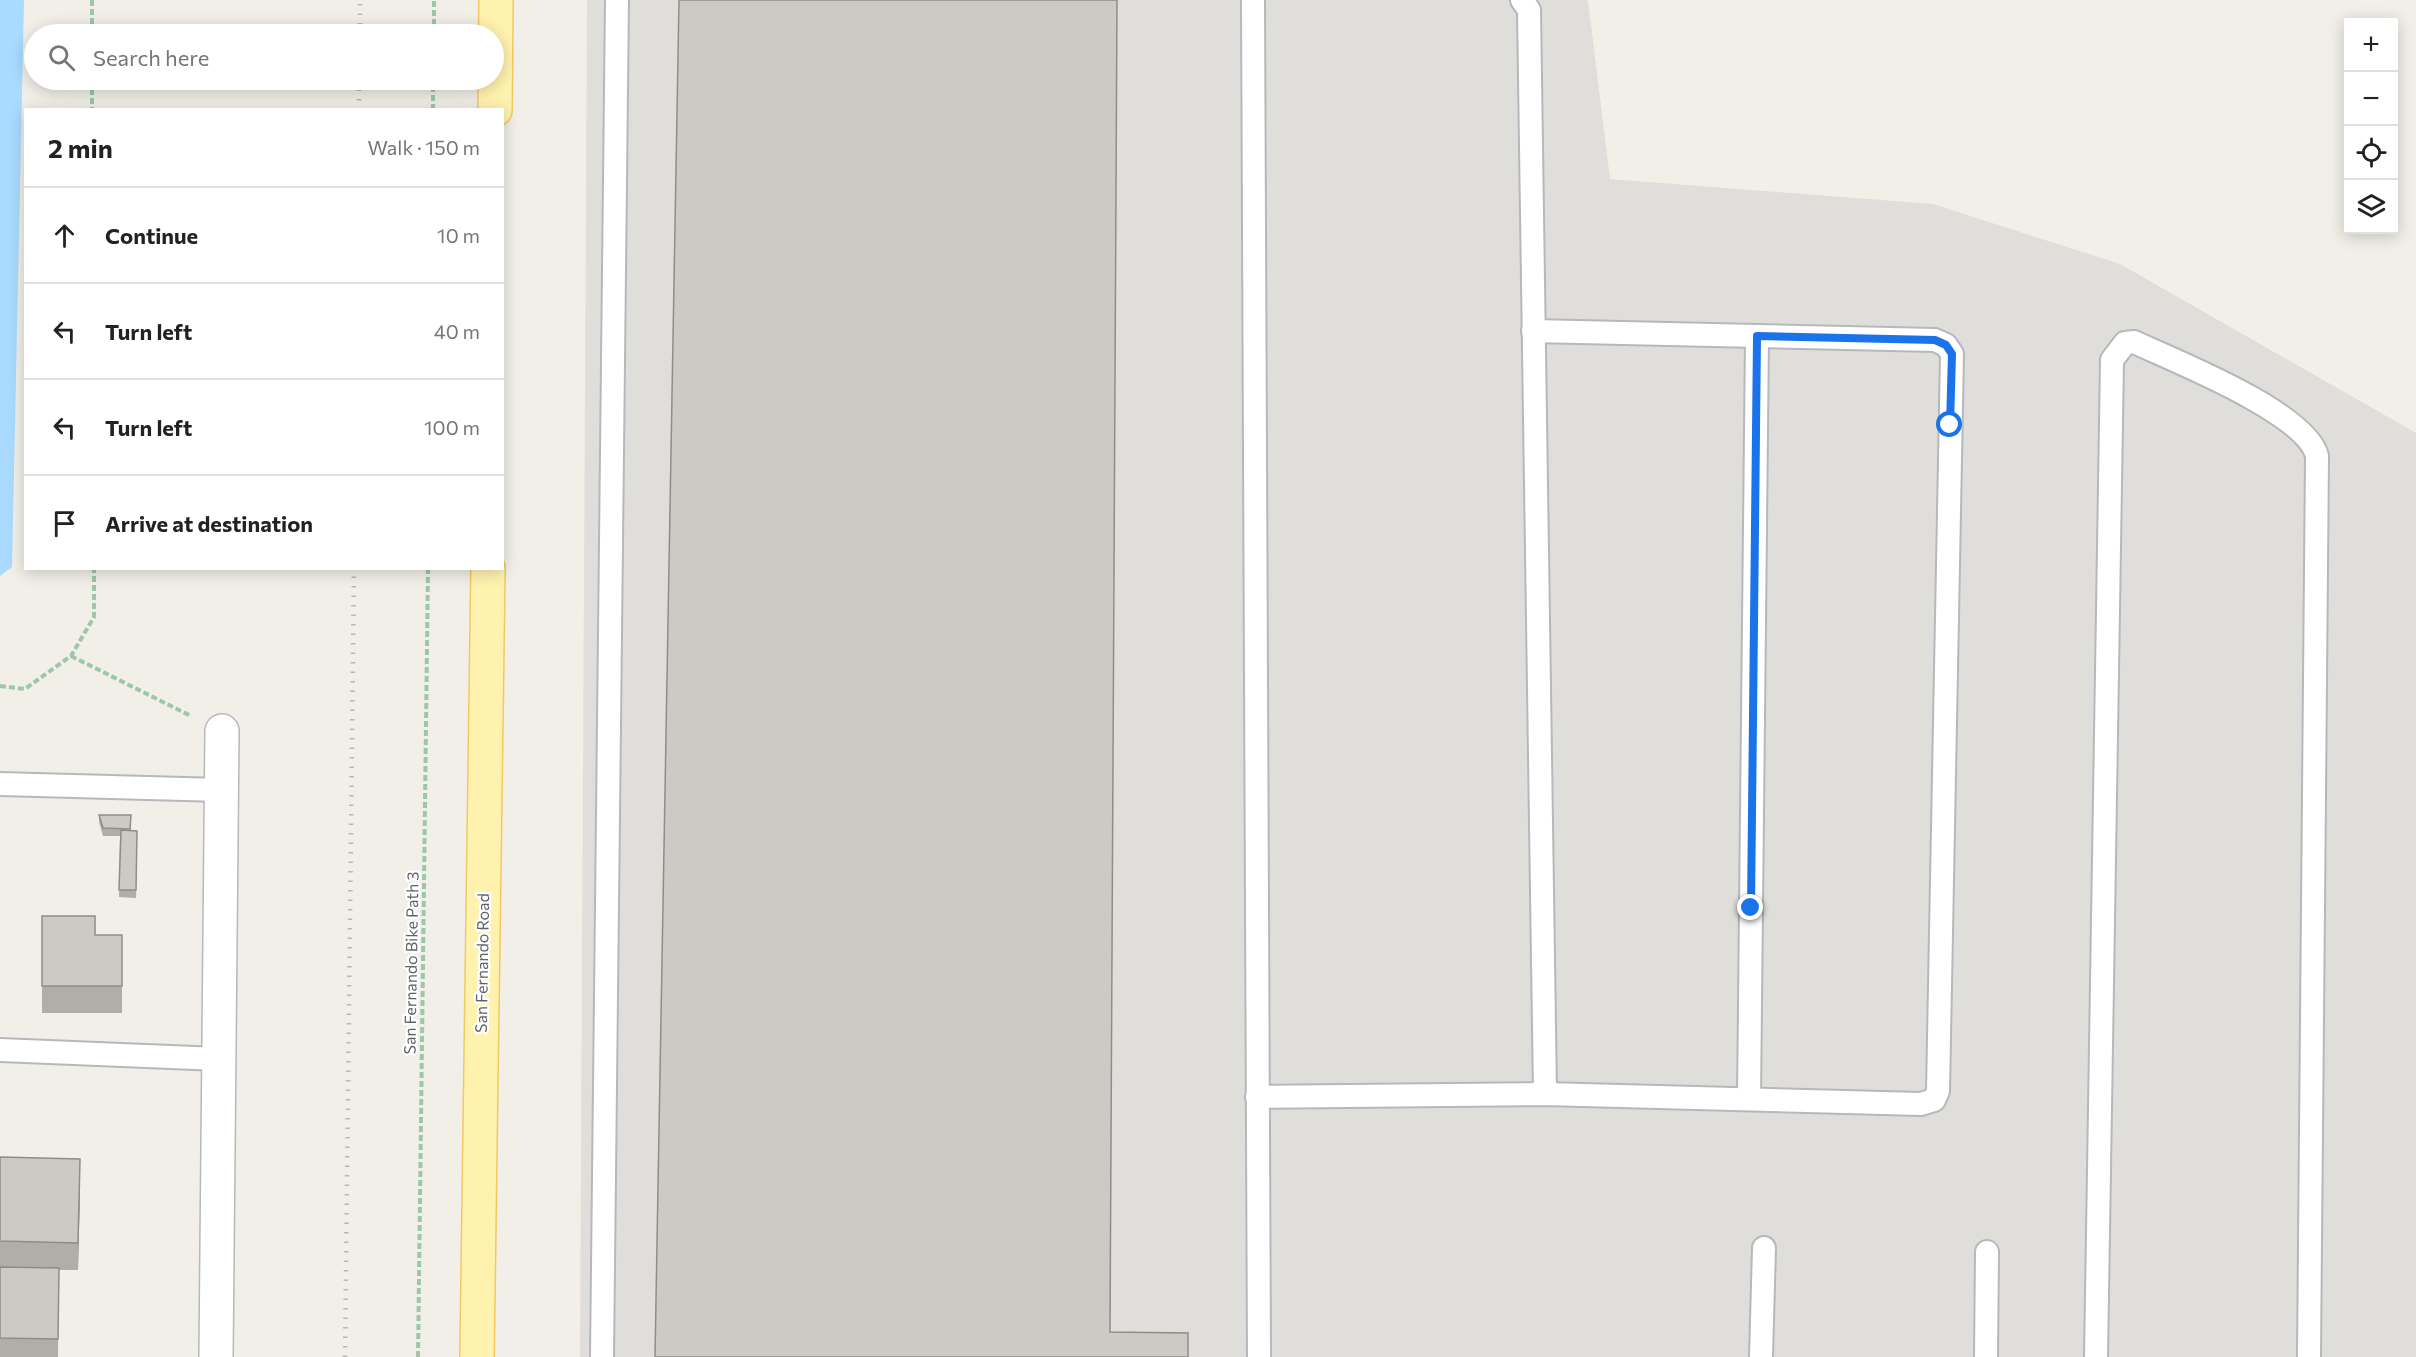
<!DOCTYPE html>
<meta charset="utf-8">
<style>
body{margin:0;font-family:Commissioner,sans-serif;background:#f2f2f2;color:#222}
.controls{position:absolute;right:18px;top:18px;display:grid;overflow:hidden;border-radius:0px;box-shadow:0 3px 15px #0003}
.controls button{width:54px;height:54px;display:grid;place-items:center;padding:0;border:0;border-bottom:2px solid #e0e0e0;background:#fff;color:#222;font:30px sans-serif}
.stop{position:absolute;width:18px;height:18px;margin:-14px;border:4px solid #1a73e8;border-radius:50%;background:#fff}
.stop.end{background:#1a73e8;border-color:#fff;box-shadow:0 2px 6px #0008}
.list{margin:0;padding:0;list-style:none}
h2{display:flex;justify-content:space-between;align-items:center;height:78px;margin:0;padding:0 24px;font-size:26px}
h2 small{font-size:20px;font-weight:400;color:#767676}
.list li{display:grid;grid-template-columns:39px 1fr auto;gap:18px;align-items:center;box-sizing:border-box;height:96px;padding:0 24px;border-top:2px solid #e0e0e0}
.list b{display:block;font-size:22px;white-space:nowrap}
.list em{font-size:20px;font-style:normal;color:#767676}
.icon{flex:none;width:33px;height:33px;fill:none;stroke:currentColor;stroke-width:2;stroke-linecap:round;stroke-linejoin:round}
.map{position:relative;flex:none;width:2416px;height:1357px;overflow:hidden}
.search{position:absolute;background:#fff;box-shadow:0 3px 15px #0003;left:24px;top:24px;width:480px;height:66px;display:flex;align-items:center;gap:15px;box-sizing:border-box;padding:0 21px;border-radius:33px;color:#767676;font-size:22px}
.panel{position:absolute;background:#fff;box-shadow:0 3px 15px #0003;left:24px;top:108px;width:480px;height:462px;border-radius:0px}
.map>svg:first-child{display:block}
.industrial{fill:#e0deda}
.water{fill:#aadaff}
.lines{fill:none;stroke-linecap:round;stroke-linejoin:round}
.lane-casing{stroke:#b5b8bc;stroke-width:26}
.street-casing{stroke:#b5b8bc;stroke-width:36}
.primary-casing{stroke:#f2c960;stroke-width:36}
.path{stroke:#9cc7a9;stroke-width:4;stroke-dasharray:6 3;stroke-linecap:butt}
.lane{stroke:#fff;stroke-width:22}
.street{stroke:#fff;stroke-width:33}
.primary{stroke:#fff2af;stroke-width:33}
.rail{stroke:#b6b7b8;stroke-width:4.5;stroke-dasharray:1.5 8;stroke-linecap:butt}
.wall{fill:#afaea9}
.shaded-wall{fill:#8f8d8a}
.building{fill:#cccac5;stroke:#8f8d8a;stroke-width:1.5}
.route{stroke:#1a73e8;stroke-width:8}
.labels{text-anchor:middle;stroke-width:4.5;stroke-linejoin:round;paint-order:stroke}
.street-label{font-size:16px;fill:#5f6368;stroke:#fff}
</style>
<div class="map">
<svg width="2416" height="1357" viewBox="0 0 2416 1357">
<rect width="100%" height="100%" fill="#f1efe8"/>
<!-- industrial -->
<path class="industrial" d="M587,0H1588L1610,179L1933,204L2120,264L2416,433V1357H580Z"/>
<!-- water -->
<path class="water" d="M0,0H24L12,567L0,576Z"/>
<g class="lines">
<!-- lane casing -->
<g class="lane-casing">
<g id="lane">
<path d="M1253,0L1259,1357"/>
<path d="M1522,0L1529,10L1545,1094"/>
<path d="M0,784L221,790"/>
<path d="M0,1050L219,1059"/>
<path d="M1257,1097L1545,1094L1921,1104L1934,1100L1938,1091L1952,354L1946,345L1935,340L1533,331"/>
<path d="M1749,1099L1757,336"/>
<path d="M602,1357L617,0"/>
<path d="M1761,1357L1764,1248"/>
<path d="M1986,1357L1987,1252"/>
<path d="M2096,1357L2112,360L2125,343L2134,342C2175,361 2307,413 2317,456L2309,1357"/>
</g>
</g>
<!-- street casing -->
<g class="street-casing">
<path id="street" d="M216,1357L222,731"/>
</g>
<!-- primary casing -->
<g class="primary-casing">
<g id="primary">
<path d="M495,110L496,0"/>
<path d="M477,1357L488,568"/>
</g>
</g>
<!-- path -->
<g class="path">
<path d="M92,0V34"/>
<path d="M434,34V0"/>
<path d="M92,80V110"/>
<path d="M433,110V80"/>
<path d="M71,656L191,716"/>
<path d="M0,686L25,689L71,656L94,617V568"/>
<path d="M418,1357L428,568"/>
</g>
<!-- lane -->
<use href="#lane" class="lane"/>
<!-- street -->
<use href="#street" class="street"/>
<!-- primary -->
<use href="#primary" class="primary"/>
<!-- rail -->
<g class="rail">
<path d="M360,34V0"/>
<path d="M359,110V80"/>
<path d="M345,1357L354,568"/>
</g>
</g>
<!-- wall -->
<g class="wall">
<path d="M99,815H131V830L137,831L136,898L119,897L120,836H103L99,822Z"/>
<path d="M42,916L95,935H122V1013H42Z"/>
<path d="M0,1157L80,1186L78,1270H59L58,1357H0Z"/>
</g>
<!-- shaded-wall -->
<path class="shaded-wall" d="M80,1159V1186L78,1270V1243Z"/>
<!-- building -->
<g class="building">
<path d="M679,0H1117L1110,1332L1188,1333V1357H655Z"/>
<path d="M99,815H131L130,829L103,828Z"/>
<path d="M121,830L137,831L136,890H119Z"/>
<path d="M42,916H95V935H122V986H42Z"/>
<path d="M0,1157L80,1159L78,1243L0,1241Z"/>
<path d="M0,1267L59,1268L58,1339L0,1338Z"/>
</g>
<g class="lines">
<!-- route -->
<path class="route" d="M1751,908L1757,336L1935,340L1946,345L1952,354L1950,425"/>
</g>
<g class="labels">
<!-- street labels -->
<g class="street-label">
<text transform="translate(411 963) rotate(-89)" y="6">San Fernando Bike Path 3</text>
<text transform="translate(482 963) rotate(-89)" y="6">San Fernando Road</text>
</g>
</g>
</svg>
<div class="controls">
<button>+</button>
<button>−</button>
<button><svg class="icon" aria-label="locate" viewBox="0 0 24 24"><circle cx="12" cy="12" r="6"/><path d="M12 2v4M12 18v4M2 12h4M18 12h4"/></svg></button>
<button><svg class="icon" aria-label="layers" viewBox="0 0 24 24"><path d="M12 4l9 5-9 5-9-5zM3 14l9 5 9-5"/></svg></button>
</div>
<div class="stop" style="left:1950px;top:425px"></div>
<div class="stop end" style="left:1751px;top:908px"></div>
<div class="search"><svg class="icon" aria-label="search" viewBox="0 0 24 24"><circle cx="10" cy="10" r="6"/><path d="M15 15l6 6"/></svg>Search here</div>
<section class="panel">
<h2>2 min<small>Walk · 150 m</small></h2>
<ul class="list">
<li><svg class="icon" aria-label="ahead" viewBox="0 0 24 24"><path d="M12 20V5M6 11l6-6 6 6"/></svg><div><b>Continue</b></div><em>10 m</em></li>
<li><svg class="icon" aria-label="left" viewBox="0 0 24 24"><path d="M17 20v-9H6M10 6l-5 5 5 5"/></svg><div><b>Turn left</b></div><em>40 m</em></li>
<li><svg class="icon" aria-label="left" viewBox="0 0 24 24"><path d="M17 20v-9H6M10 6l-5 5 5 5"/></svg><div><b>Turn left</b></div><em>100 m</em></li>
<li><svg class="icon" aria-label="arrive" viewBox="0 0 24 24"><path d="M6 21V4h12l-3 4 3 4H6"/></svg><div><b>Arrive at destination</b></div></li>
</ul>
</section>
</div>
